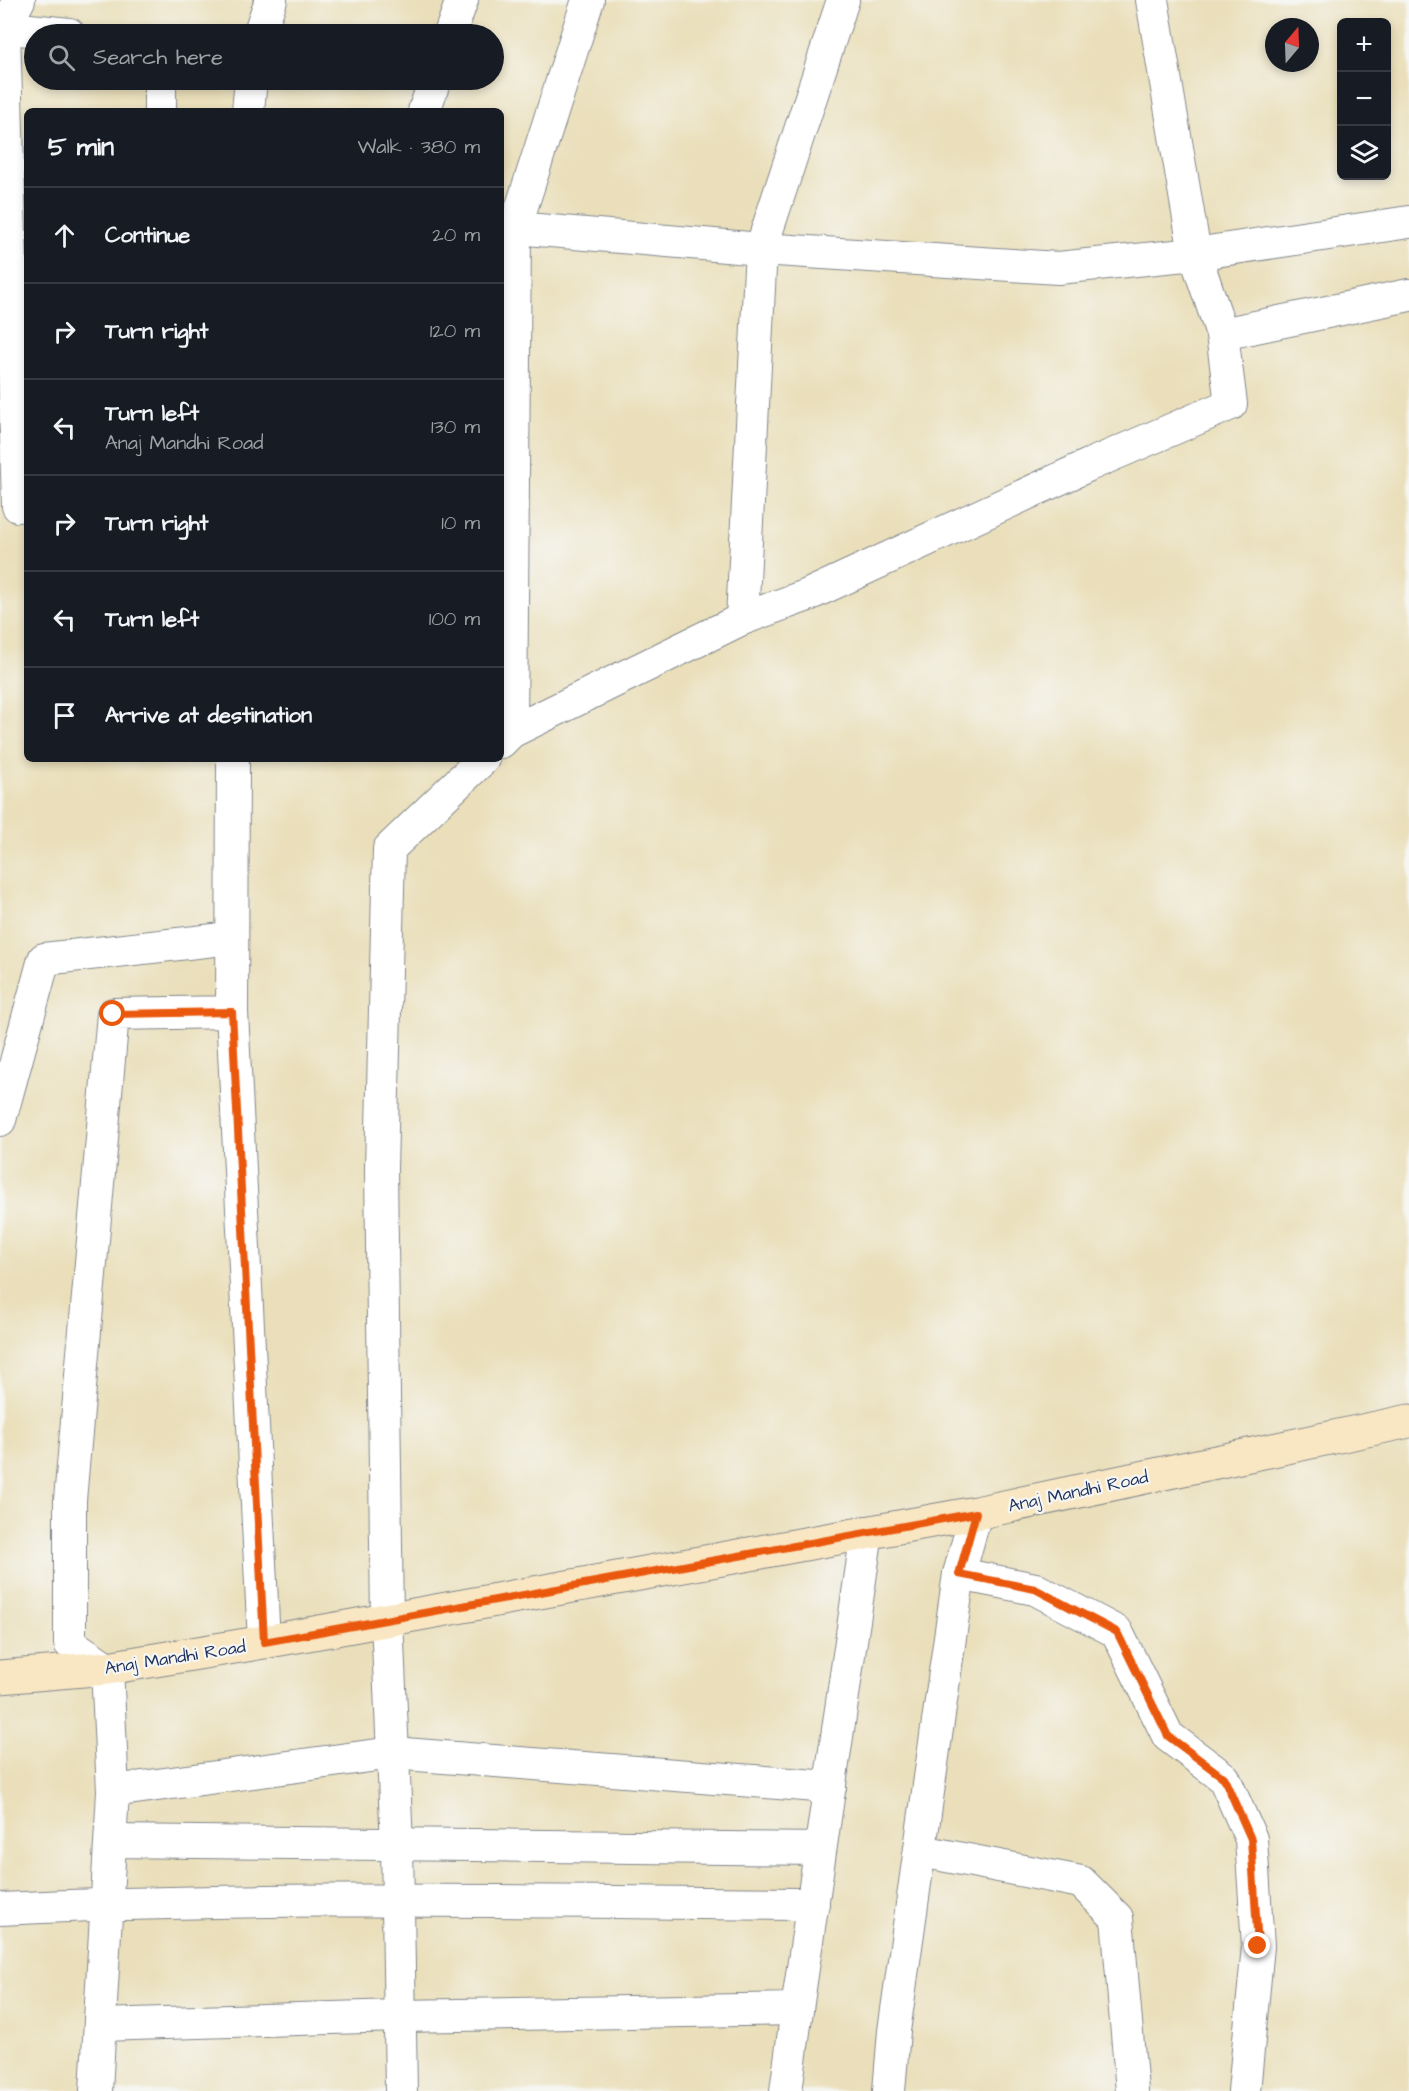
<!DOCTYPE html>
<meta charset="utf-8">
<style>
body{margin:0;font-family:"Architects Daughter",sans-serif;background:#20242c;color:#f1f3f6}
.controls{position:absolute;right:18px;top:18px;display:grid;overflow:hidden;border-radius:9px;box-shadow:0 3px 9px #0003}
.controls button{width:54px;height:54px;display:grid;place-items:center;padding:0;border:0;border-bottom:2px solid #363941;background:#171b24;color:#f1f3f6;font:30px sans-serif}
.compass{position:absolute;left:1265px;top:18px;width:54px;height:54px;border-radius:50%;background:#171b24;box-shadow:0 3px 9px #0003;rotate:19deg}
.stop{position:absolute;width:18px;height:18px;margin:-14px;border:4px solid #ea580c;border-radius:50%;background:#fff}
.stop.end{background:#ea580c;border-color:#fff;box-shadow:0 2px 6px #0008}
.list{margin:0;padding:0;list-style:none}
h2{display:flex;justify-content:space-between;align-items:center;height:78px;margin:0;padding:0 24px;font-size:26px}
h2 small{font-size:20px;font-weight:400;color:#9ea1a6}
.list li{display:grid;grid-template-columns:39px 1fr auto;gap:18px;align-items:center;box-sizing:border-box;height:96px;padding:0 24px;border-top:2px solid #363941}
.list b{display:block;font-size:22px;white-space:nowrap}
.list p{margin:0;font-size:20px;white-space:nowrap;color:#9ea1a6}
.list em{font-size:20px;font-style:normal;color:#9ea1a6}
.icon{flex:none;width:33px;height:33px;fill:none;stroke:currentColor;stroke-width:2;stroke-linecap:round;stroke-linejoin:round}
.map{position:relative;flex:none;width:1409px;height:2091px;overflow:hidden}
.search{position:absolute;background:#171b24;box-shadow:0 3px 9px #0003;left:24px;top:24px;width:480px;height:66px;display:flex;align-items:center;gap:15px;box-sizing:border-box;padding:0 21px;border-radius:33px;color:#9ea1a6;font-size:22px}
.panel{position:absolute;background:#171b24;box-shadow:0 3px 9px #0003;left:24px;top:108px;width:480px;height:654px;border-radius:9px}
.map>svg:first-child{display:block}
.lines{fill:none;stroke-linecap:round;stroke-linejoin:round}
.street-casing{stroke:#82878c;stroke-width:34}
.secondary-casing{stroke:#82878c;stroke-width:35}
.street{stroke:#fff;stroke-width:32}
.secondary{stroke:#f9e7c3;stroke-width:33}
.route{stroke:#ea580c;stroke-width:8}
.labels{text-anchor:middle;stroke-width:4.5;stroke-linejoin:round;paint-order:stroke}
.street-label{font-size:18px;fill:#1b2f5e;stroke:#f6f6f2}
</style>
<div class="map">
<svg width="1409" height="2091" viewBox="0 0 1409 2091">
<rect width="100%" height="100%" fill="#f6f6f2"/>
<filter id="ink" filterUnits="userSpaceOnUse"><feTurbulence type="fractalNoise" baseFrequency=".0167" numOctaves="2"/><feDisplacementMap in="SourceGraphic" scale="12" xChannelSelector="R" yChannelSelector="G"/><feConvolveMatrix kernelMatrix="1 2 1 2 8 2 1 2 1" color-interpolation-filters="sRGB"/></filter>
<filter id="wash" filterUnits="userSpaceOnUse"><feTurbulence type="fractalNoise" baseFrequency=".008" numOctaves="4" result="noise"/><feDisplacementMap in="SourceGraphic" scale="24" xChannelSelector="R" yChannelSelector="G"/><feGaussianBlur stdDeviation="1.35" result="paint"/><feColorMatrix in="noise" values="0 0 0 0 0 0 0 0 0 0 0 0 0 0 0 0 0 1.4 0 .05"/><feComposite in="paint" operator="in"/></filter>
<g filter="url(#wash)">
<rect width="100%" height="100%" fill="#eadfba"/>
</g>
<g filter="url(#ink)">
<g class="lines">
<!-- street casing -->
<g class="street-casing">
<g id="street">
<path d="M0,27L69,34"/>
<path d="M259,34L271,0"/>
<path d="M450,34L462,0"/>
<path d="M160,80V111"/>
<path d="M248,111L251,80"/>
<path d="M424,111L435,80"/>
<path d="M501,229L515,228L761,249L1058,268L1195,254L1409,222"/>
<path d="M1222,334L1409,295"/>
<path d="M18,506L4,28L19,0"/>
<path d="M742,619L761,249L843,0"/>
<path d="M511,732L515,228L588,0"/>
<path d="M501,742L511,732L742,619L808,595L1089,465L1231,404L1222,334L1195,254L1152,0"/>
<path d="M232,1012L264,1642"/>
<path d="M0,1120L44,959L232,938"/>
<path d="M976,1513L959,1574L1035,1589L1117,1632L1168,1736L1224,1778L1251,1839L1258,1946L1244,2091"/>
<path d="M113,1791L392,1753L830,1787"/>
<path d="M111,1841L820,1849"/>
<path d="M921,1851L1081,1882L1117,1918L1132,2091"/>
<path d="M0,1909C271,1895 542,1902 813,1904"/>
<path d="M100,2025L399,2016L797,2009L867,1532"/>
<path d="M96,2091L113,1791L107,1668L70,1643V1500L113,1014L232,1012L233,759"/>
<path d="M401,2091L397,1845L387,1620L381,1169L389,849L483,759"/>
<path d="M786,2091L797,2009"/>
<path d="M889,2091L894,2031L959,1574"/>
</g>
</g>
<!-- secondary casing -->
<g class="secondary-casing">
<path id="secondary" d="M0,1677L107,1668L264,1642L976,1513L1409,1421"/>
</g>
<!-- street -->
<use href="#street" class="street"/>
<!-- secondary -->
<use href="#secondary" class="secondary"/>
</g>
</g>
<g class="lines" filter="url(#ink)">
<!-- route -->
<path class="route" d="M113,1014L232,1012L264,1642L976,1513L959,1574L1035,1589L1117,1632L1168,1736L1224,1778L1251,1839L1258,1946"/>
</g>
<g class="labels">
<!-- street labels -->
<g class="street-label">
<text transform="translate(1078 1491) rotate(-12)" y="6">Anaj Mandhi Road</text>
<text transform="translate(175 1657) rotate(-9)" y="6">Anaj Mandhi Road</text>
</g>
</g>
</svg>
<div class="controls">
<button>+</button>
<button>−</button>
<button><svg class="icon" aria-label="layers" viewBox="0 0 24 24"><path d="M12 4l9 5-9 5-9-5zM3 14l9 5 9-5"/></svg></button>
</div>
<svg class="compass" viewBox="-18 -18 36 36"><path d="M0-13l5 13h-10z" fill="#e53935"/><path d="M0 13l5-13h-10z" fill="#9ea1a6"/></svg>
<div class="stop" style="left:113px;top:1014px"></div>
<div class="stop end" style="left:1258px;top:1946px"></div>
<div class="search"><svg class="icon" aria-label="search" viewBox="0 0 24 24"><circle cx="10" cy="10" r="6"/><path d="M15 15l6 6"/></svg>Search here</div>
<section class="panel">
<h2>5 min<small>Walk · 380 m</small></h2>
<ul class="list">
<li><svg class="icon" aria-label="ahead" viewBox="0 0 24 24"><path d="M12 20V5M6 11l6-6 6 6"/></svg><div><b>Continue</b></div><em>20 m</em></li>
<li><svg class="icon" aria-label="right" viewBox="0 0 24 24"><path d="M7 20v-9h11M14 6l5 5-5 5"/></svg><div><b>Turn right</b></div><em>120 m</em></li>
<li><svg class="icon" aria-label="left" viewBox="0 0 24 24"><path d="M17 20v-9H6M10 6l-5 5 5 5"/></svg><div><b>Turn left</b><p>Anaj Mandhi Road</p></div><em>130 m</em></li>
<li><svg class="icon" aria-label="right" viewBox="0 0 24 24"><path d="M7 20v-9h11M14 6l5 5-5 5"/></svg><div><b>Turn right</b></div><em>10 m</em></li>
<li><svg class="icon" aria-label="left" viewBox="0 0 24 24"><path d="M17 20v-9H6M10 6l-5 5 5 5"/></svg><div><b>Turn left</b></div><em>100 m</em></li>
<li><svg class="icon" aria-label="arrive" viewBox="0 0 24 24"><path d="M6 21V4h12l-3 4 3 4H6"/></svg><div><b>Arrive at destination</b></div></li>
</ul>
</section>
</div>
